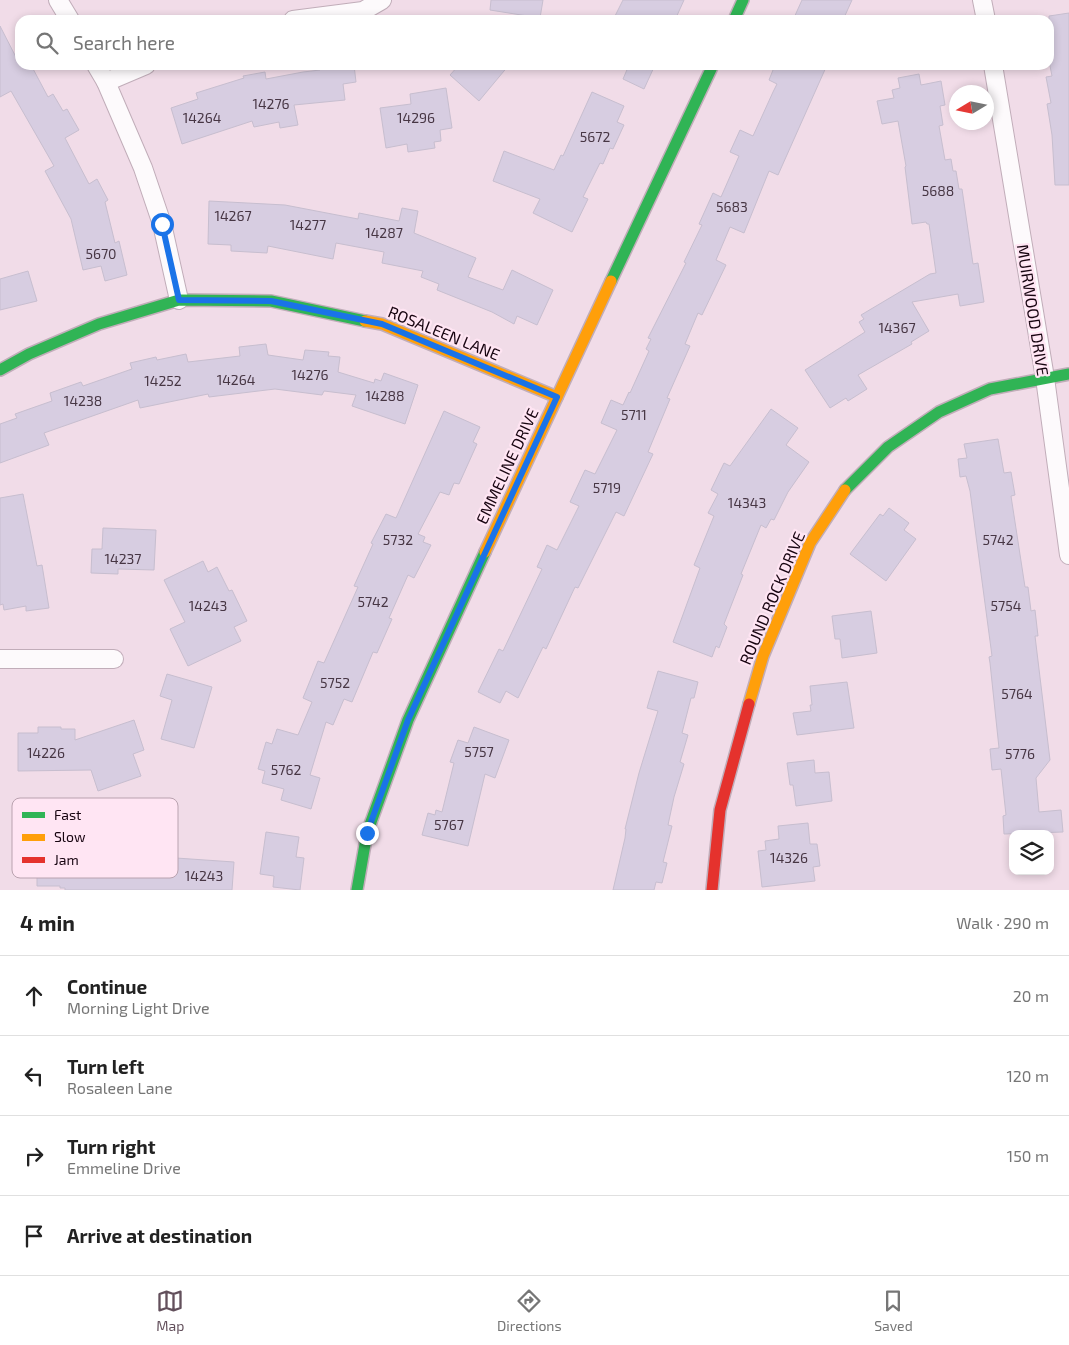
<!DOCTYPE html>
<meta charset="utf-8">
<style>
body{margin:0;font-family:"Exo 2",sans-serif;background:#f6f6f6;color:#222}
.controls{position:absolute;right:15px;bottom:15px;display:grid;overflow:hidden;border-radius:10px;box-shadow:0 2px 8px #0003}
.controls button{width:45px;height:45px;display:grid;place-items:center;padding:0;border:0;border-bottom:1px solid #e0e0e0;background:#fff;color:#222;font:25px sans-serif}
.compass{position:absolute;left:949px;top:85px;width:45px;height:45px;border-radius:50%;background:#fff;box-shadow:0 2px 8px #0003;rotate:260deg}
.stop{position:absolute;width:15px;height:15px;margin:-11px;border:4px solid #1a73e8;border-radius:50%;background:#fff}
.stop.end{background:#1a73e8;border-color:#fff;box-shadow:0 1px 5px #0008}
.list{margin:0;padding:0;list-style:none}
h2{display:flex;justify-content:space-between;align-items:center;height:65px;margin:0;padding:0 20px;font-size:21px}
h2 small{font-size:16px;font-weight:400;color:#767676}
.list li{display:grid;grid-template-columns:32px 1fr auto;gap:15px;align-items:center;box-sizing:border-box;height:80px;padding:0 20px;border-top:1px solid #e0e0e0}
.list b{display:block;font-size:19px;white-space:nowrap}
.list p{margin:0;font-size:16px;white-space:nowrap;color:#767676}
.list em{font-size:16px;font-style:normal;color:#767676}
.icon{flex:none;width:28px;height:28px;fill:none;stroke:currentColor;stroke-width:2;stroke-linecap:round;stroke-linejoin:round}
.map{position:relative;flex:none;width:1069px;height:890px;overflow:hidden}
.search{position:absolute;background:#fff;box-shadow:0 2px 8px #0003;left:15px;right:15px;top:15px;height:55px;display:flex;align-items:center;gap:12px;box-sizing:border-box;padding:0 18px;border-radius:15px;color:#767676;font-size:19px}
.sheet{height:385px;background:#fff}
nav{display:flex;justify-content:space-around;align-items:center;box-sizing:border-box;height:70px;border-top:1px solid #e0e0e0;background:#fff;font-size:14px;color:#767676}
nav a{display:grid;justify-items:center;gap:2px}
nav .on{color:#63505c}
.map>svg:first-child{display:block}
.building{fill:#d7cde1;stroke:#c7becf}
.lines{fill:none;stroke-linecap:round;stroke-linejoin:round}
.street-casing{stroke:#c1adb9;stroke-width:20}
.fast-casing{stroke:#c1adb9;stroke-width:14}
.slow-casing{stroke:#c1adb9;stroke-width:14}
.jam-casing{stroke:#c1adb9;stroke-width:14}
.street{stroke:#fdfafc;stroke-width:18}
.fast{stroke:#30b455;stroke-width:11}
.slow{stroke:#ff9f0a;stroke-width:11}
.jam{stroke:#e5322d;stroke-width:11}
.route{stroke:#1a73e8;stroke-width:6}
.labels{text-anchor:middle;stroke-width:4.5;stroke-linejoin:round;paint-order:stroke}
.number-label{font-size:14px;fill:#473644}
.street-label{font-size:16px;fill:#170410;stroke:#ffe5f3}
.key{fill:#ffe5f3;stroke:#b9a2af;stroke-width:1}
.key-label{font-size:14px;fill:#170410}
</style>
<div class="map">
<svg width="1069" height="890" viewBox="0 0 1069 890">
<rect width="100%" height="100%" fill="#f1dce8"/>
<!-- building -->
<g class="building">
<path d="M491,0H543L540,18L490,10Z"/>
<path d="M623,0H684L675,20H613Z"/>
<path d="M802,0H852L843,20H793Z"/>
<path d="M1069,13V185H1055L1052,135L1047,104L1051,103L1046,77L1052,76L1049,61V16Z"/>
<path d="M0,26L20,65H31L48,97L53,94L63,111L67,109L79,130L65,138L89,184L97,179L108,200L105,202L115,243L119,241L127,275L105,281L101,266L83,270L71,219L45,171L54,166L11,91L0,97Z"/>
<path d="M320,65H354L356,82L343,84L345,100L294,105L298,125L280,128L279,122L254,127L252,121L182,144L171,108L198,99L196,93L244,78L243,76L265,72L266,79L303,72L320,70Z"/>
<path d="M459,65H509L479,101L450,75Z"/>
<path d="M629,65H655L644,89L623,79Z"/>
<path d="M775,65H827L778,175L769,171L744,233L730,227L716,260L726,265L702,315L698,313L685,344L690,346L667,398L670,399L648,452L653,454L624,516L616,512L578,588L575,587L546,649L543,647L518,698L506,691L500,703L478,692L499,649L503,651L542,569L537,567L547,545L557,550L579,506L570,502L585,470L595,474L617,430L601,423L611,400L623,405L629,392L630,393L649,351L646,349L651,339L648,338L686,263L684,262L702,225L699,224L713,193L721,197L739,156L730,152L740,130L753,136L773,92L777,84L769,80Z"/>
<path d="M919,74L921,85L941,81L945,105L940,106L943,125L939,126L945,160L951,159L953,171H956L959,189H962L973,264L978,263L984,302L960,306L958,294L912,302L929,331L911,342L912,344L858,375L867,389L848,401L846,398L830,408L805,370L865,332L859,322L864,319L861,315L930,274L936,273L929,224H927L926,222L912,224L905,167L906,166L898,121L882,124L877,101L894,98L892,90L900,88L898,78Z"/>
<path d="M446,88L452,128L440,130L441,141L434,142L435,148L408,152L407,144L386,148L380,108L411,104L410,94Z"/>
<path d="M592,92L624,106L617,122L624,125L613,149L610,148L603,164L600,163L583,197L588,199L572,232L533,213L540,199L493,181L504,151L554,170L561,155L563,156Z"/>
<path d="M209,201L285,205L358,219L359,213L399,221L402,208L418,211L414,233L476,258L468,277L503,290L512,270L553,290L537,325L517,316L514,324L492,312L437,290L439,284L421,277L423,271L382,263L384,252L336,243L333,259L268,246L267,253L231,251V245L208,244Z"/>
<path d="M28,271L37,301L0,310V279Z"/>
<path d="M266,344L268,355L303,360L305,350L329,352L328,356L340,357L338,372L374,383L375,379L381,381L384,373L418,385L405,424L352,406L356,395L324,391L322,395L275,389L209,397L208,394L140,408L138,400L44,433L49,445L0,463V424L17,418L15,414L52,401L50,393L81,382L83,386L132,369L130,363L156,357L157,360L186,354L188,362L240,356L239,347Z"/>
<path d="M771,409L798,428L786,445L809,462L788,492L774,520L771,519L766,528L761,525L741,574L743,575L724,624L727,627L719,648L716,646L712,657L673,642L700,568L694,565L714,516L708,513L718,494L711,490L724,463L730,466Z"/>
<path d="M444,411L480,427L473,442L477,444L459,484L454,483L449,495L440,492L418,534L425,537L423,542L431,545L414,578L408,575L389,618L392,619L377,653L373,652L352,702L344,699L333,725L326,722L310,775L320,778L311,809L281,800L284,789L262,783L265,771L258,769L266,742L272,744L277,729L298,735L312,702L303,698L318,661L324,663L358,587L354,586L373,544L371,543L386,514L396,518Z"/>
<path d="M998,439L1004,473L1011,472L1015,495L1011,496L1025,587H1028L1031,611L1035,610L1038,636H1035L1050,760L1036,778L1039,812L1061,810L1063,832L1004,834L1003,816L1006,815L1001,769L992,770L990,749L999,748L990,663L989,657L992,656L970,491L966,476L960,477L958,459L967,458L964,444Z"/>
<path d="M23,494L37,566L42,565L49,608L26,611V606L4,610L3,604L0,605V498Z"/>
<path d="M889,508L909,523L904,530L916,539L886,581L850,554L880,514L883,516Z"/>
<path d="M103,528L156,530L154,570L118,569V574L91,573L92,549H102Z"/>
<path d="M203,561L208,572L217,567L229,591L232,590L247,621L234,627L241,641L188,666L170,629L185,622L164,580Z"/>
<path d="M871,611L877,653L842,658L840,639H835L832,616Z"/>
<path d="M658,671L698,682L694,698H691L682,733L688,735L680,762L684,764L674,797L668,825L672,826L663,862L667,863L662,883L656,882L654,890H613L625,838L626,829H625L639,773L658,711L647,708Z"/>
<path d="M167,674L212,687L194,748L161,739L172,700L160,696Z"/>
<path d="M847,682L854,728L797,735L793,713L811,711L810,705H812L810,686Z"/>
<path d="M134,720L144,750L133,754L141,776L98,791L91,770L18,771V733H38V727H61V729H75V740Z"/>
<path d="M474,727L509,740L495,778L485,774L468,846L422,835L428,813L435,815L436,810L442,812L454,763L450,762L458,740L468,743Z"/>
<path d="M814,760L815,773L829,772L832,801L796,806L793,785H790L787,763Z"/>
<path d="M808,823L810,844H817L820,866L813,867L815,881L762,887L758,851L766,850L765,841L779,839L778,826Z"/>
<path d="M266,832L299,837L296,857L304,858L300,890L273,887L274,876L260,874Z"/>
<path d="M37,854H88V861L176,864V858L234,862L232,890H65V888H60V886H37Z"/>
</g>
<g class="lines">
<!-- street casing -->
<g class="street-casing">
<g id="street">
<path d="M58,0L70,20"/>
<path d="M982,0L986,20"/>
<path d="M293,20L363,11L382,0"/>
<path d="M96,65L106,82L143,168L162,224L179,300"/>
<path d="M993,65L1045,378L1069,555"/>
<path d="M106,82L146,65"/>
<path d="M0,659H114"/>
</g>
</g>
<!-- fast casing -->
<g class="fast-casing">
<g id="fast">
<path d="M734,20L743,0"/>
<path d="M611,281L713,65"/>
<path d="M0,370L29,354L99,324L179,300L271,301L365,321"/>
<path d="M845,490L888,447L939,412L990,389L1069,374"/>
<path d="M357,890L367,833L408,720L485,552"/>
</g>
</g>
<!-- slow casing -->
<g class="slow-casing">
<g id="slow">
<path d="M365,321L382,324L557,397"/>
<path d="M485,552L611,281"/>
<path d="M749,704L763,656L810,543L845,490"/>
</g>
</g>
<!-- jam casing -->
<g class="jam-casing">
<path id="jam" d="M712,890L720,810L749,704"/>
</g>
<!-- street -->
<use href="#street" class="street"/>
<!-- fast -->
<use href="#fast" class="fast"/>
<!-- slow -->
<use href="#slow" class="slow"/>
<!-- jam -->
<use href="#jam" class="jam"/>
</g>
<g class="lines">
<!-- route -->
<path class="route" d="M162,224L179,300L271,301L382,324L557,397L408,720L367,833"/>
</g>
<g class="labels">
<!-- number labels -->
<g class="number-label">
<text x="271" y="109">14276</text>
<text x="202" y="123">14264</text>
<text x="416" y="123">14296</text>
<text x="595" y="142">5672</text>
<text x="938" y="196">5688</text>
<text x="732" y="212">5683</text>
<text x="233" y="221">14267</text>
<text x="308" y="230">14277</text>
<text x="384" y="238">14287</text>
<text x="101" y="259">5670</text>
<text x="897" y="333">14367</text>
<text x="310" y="380">14276</text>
<text x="236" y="385">14264</text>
<text x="163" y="386">14252</text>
<text x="385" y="401">14288</text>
<text x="83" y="406">14238</text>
<text x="634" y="420">5711</text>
<text x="607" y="493">5719</text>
<text x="747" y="508">14343</text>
<text x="398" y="545">5732</text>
<text x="998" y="545">5742</text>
<text x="123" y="564">14237</text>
<text x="373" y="607">5742</text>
<text x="208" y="611">14243</text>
<text x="1006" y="611">5754</text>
<text x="335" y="688">5752</text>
<text x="1017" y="699">5764</text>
<text x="479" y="757">5757</text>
<text x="46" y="758">14226</text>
<text x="1020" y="759">5776</text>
<text x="286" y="775">5762</text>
<text x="449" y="830">5767</text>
<text x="789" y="863">14326</text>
<text x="204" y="881">14243</text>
</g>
<!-- street labels -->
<g class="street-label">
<text transform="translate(1033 310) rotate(81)" y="6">MUIRWOOD DRIVE</text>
<text transform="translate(444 333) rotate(22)" y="6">ROSALEEN LANE</text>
<text transform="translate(507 466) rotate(-65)" y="6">EMMELINE DRIVE</text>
<text transform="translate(772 598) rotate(-67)" y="6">ROUND ROCK DRIVE</text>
</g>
</g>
<!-- legend -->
<rect x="12" y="798" width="166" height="80" rx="8" class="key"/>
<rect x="22" y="812" width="23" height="6" fill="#30b455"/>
<rect x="22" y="834" width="23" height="7" fill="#ff9f0a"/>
<rect x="22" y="857" width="23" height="6" fill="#e5322d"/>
<g class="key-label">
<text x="54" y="820">Fast</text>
<text x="54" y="842">Slow</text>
<text x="54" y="865">Jam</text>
</g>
</svg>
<div class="controls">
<button><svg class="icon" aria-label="layers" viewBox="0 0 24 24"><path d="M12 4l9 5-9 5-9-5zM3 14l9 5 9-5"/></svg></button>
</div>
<svg class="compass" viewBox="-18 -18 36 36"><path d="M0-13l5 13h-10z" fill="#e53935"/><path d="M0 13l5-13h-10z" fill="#767676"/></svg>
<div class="stop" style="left:162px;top:224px"></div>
<div class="stop end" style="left:367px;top:833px"></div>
<div class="search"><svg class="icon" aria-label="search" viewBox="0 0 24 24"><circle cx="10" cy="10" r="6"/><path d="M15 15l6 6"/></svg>Search here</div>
</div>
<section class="sheet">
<h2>4 min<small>Walk · 290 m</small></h2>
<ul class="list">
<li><svg class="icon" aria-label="ahead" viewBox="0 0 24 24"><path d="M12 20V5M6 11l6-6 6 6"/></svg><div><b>Continue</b><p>Morning Light Drive</p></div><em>20 m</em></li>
<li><svg class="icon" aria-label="left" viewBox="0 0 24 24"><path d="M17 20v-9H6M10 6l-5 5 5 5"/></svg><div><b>Turn left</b><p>Rosaleen Lane</p></div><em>120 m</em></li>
<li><svg class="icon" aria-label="right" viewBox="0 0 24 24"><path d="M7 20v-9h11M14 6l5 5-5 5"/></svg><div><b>Turn right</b><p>Emmeline Drive</p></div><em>150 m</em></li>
<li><svg class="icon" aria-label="arrive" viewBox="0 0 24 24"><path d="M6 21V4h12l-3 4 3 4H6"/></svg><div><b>Arrive at destination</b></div></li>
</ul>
</section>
<nav>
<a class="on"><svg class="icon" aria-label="map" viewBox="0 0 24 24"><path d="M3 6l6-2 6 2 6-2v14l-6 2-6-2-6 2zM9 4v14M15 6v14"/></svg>Map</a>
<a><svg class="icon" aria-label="directions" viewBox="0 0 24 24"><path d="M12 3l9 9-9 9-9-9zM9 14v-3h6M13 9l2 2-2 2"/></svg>Directions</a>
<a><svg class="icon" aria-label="saved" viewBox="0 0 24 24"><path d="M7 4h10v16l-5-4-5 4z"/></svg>Saved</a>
</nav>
